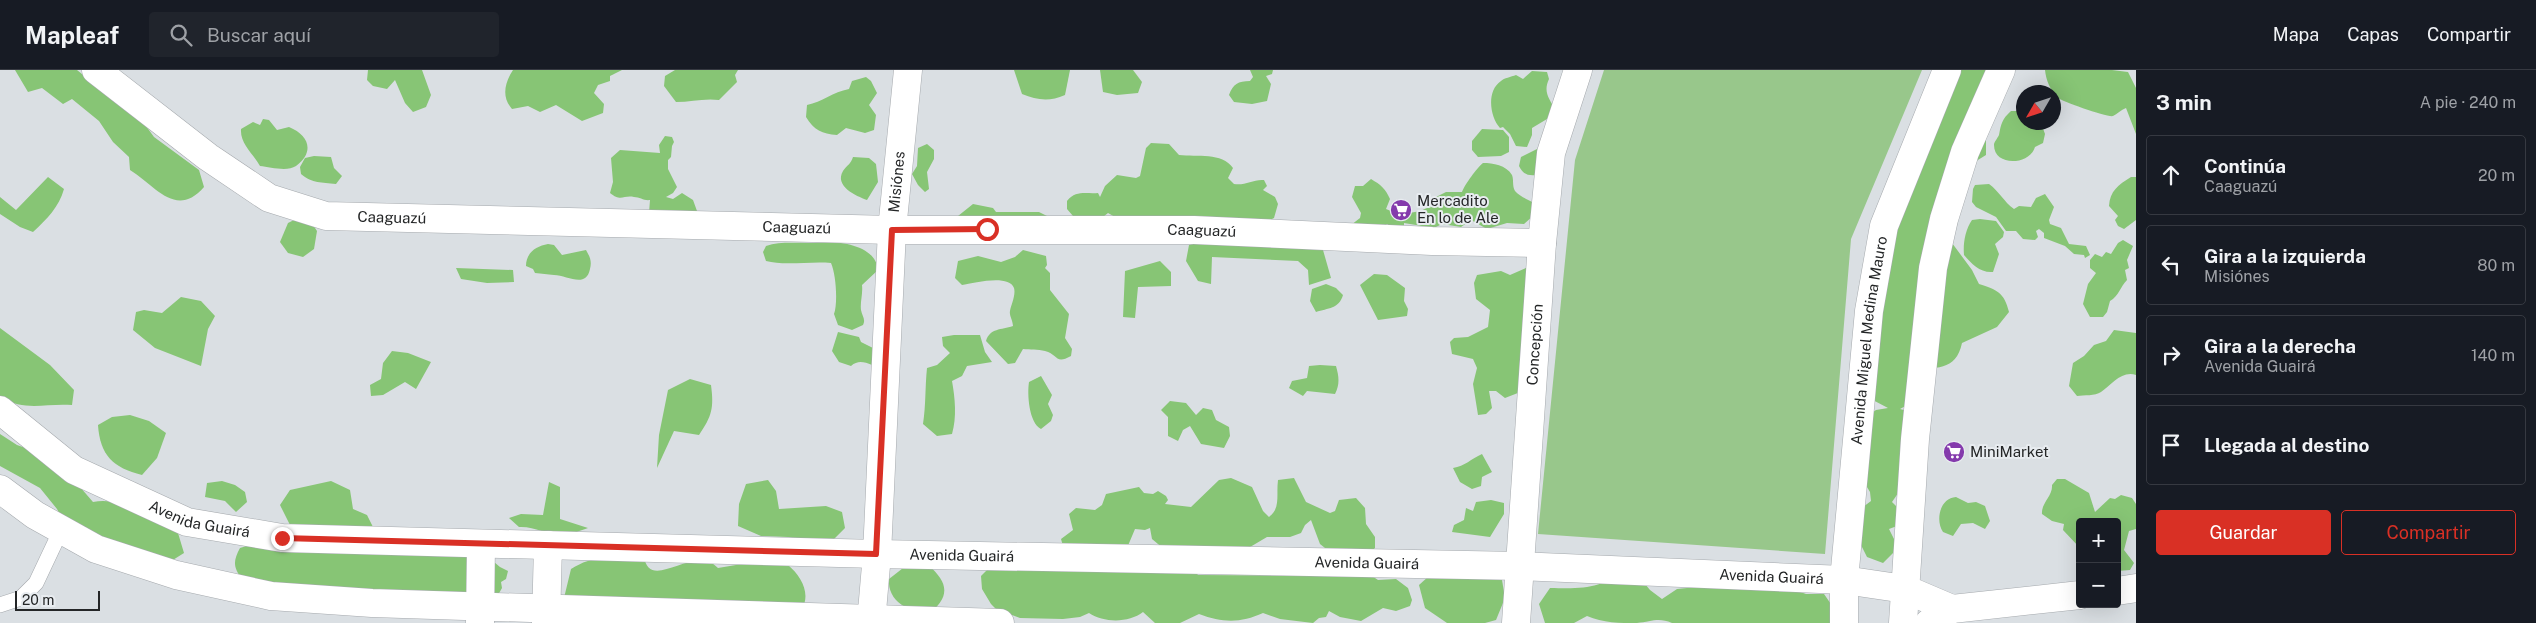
<!DOCTYPE html>
<html lang="es">
<meta charset="utf-8">
<style>
body{margin:0;font-family:"Public Sans",sans-serif;background:#20242c;color:#f1f3f6}
.controls{position:absolute;right:15px;bottom:15px;display:grid;overflow:hidden;border-radius:5px;box-shadow:0 5px 20px #0002}
.controls button{width:45px;height:45px;display:grid;place-items:center;padding:0;border:0;border-bottom:1px solid #363941;background:#171b24;color:#f1f3f6;font:25px sans-serif}
.compass{position:absolute;left:2016px;top:15px;width:45px;height:45px;border-radius:50%;background:#171b24;box-shadow:0 5px 20px #0002;rotate:231deg}
.scale{position:absolute;left:15px;bottom:12px;width:85px;box-sizing:border-box;padding-left:5px;border:2px solid #242627;border-top:0;font-size:14px;line-height:18px;white-space:nowrap;color:#242627;-webkit-text-stroke:4px #e8ecf0;paint-order:stroke}
.stop{position:absolute;width:15px;height:15px;margin:-11px;border:4px solid #d93025;border-radius:50%;background:#fff}
.stop.end{background:#d93025;border-color:#fff;box-shadow:0 1px 5px #0008}
.list{margin:0;padding:0;list-style:none}
h2{display:flex;justify-content:space-between;align-items:center;height:65px;margin:0;padding:0 20px;font-size:21px}
h2 small{font-size:16px;font-weight:400;color:#9ea1a6}
.list li{display:grid;grid-template-columns:32px 1fr auto;gap:15px;align-items:center;box-sizing:border-box;height:80px;margin:0 10px 10px;padding:0 10px;border:1px solid #363941;border-radius:5px}
.list b{display:block;font-size:19px;white-space:nowrap}
.list p{margin:0;font-size:16px;white-space:nowrap;color:#9ea1a6}
.list em{font-size:16px;font-style:normal;color:#9ea1a6}
.actions{display:flex;gap:10px;padding:15px 20px}
.actions a{flex:1;padding:11px 0;border:1px solid #d93025;border-radius:5px;text-align:center;font-size:18px;color:#d93025}
.actions .main{background:#d93025;color:#fff}
.icon{flex:none;width:28px;height:28px;fill:none;stroke:currentColor;stroke-width:2;stroke-linecap:round;stroke-linejoin:round}
.map{position:relative;flex:none;width:2136px;height:553px;overflow:hidden}
header{display:flex;align-items:center;gap:30px;box-sizing:border-box;height:70px;padding:0 25px;background:#171b24;border-bottom:1px solid #363941}
header strong{font-size:24px}
nav{display:flex;gap:28px;margin-inline-start:auto;font-size:18px}
.search{width:350px;height:45px;background:#20242c;display:flex;align-items:center;gap:12px;box-sizing:border-box;padding:0 18px;border-radius:5px;color:#9ea1a6;font-size:19px}
main{display:flex}
aside{flex:1;background:#171b24}
.map>svg:first-child{display:block}
.green{fill:#98c78b}
.forest{fill:#87c575}
.lines{fill:none;stroke-linecap:round;stroke-linejoin:round}
.service-casing{stroke:#a5a9ad;stroke-width:16}
.minor-casing{stroke:#a5a9ad;stroke-width:29}
.service{stroke:#fff;stroke-width:15}
.minor{stroke:#fff;stroke-width:28}
.route{stroke:#d93025;stroke-width:6}
.labels{text-anchor:middle;stroke-width:4;stroke-linejoin:round;paint-order:stroke}
.street-label{font-size:15px;fill:#242627;stroke:#e8ecf0}
.poi-label{font-size:15px;fill:#242627;stroke:#e8ecf0;text-anchor:start}
</style>
<header>
<strong>Mapleaf</strong>
<div class="search"><svg class="icon" aria-label="search" viewBox="0 0 24 24"><circle cx="10" cy="10" r="6"/><path d="M15 15l6 6"/></svg>Buscar aquí</div>
<nav><a>Mapa</a><a>Capas</a><a>Compartir</a></nav>
</header>
<main>
<div class="map">
<svg width="2136" height="553" viewBox="0 0 2136 553">
<rect width="100%" height="100%" fill="#dadfe3"/>
<!-- green -->
<path class="green" d="M1604,0H1922L1851,169L1825,484L1538,464L1575,90Z"/>
<!-- forest -->
<g class="forest">
<path d="M15,0H77L93,13L135,41L154,67L199,100L204,117C176,149 156,116 130,100L129,87L113,72L99,51L72,29L63,34L42,18L28,22Z"/>
<path d="M368,0H422L431,25L426,37L413,42L405,33L395,10L387,19L373,16L367,10Z"/>
<path d="M513,0H622L610,6V11L598,15L594,23L604,34L603,43L582,51L556,35L540,42L528,36L512,39C501,27 505,12 513,0Z"/>
<path d="M675,0H738L735,5L737,12L719,30C704,28 691,32 676,32L664,16L665,6Z"/>
<path d="M1014,0H1070L1065,25C1049,32 1037,30 1022,24Z"/>
<path d="M1100,0H1133L1142,12L1138,23L1117,25L1103,22Z"/>
<path d="M1250,0H1273L1272,4L1266,6L1271,14L1267,31L1252,34L1234,32L1229,25C1233,14 1238,11 1250,11L1253,7Z"/>
<path d="M1944,0H2006L1986,63V85L1973,93L1952,173L1972,200L1979,214C1997,220 2004,222 2009,242L1997,257L1962,273C1956,302 1935,297 1910,300L1911,333L1900,339L1904,340L1903,416L1892,432L1896,436L1897,456L1889,459L1895,471L1896,480L1883,493L1867,487L1858,469L1863,437L1871,431L1870,422L1864,412L1870,386L1864,373L1866,347L1876,340L1888,338L1869,328V241Z"/>
<path d="M2045,0H2112L2128,2L2136,18V64L2126,38C2121,40 2117,44 2113,46C2109,48 2061,31 2058,28C2050,20 2046,10 2045,0Z"/>
<path d="M1532,1L1547,2L1549,9C1543,22 1549,28 1555,39L1547,49L1532,58V65L1527,77L1516,76L1510,64L1503,57L1500,58C1490,47 1486,21 1501,11C1504,8 1511,7 1516,5L1523,9Z"/>
<path d="M866,7L871,11L877,23L869,35L876,45L874,60L865,63L846,58L837,65C822,64 814,60 806,47L807,35C822,32 833,22 849,19L852,11Z"/>
<path d="M2011,41H2023L2024,52L2041,53L2045,64L2043,73L2035,77C2030,95 1994,97 1994,75C1994,72 1997,69 1999,65C2001,54 2002,49 2011,41Z"/>
<path d="M263,49L269,50L277,60L289,57C309,65 315,82 296,96C287,102 270,97 260,96C253,83 240,74 241,59L253,52L260,55Z"/>
<path d="M1482,59L1503,60L1509,67V82L1501,86L1478,87L1472,80V71Z"/>
<path d="M665,66L672,67L674,72L672,76L671,87L668,90V99L677,117L673,123L666,127L673,129L682,123L693,130L697,141L692,146L649,143L650,130C644,131 640,127 634,127C623,125 621,132 610,123L613,112L611,88L620,80L660,83L659,75Z"/>
<path d="M1151,73L1169,74L1179,85C1197,87 1222,82 1233,98L1228,108L1234,114C1245,116 1253,109 1264,110L1267,116L1263,120L1275,127L1278,134L1274,148C1264,153 1254,155 1244,148L1115,147L1108,143L1103,147L1073,146L1067,139V131C1076,120 1085,124 1098,123L1100,127L1105,116L1117,105L1136,108L1140,106L1146,78Z"/>
<path d="M927,74L934,80V89L927,102L929,119L925,122L918,115L912,104L917,96L918,78Z"/>
<path d="M1539,78L1537,105C1527,106 1523,104 1519,96L1521,87Z"/>
<path d="M314,86L331,87L334,98L342,106L336,114C321,112 313,114 301,104L300,97L305,88Z"/>
<path d="M853,87L869,88L876,94L878,112L867,130C856,126 834,116 843,101C847,95 851,94 853,87Z"/>
<path d="M1483,93C1493,93 1506,95 1512,105C1514,110 1512,116 1515,121C1519,126 1527,129 1532,132L1533,146L1524,154L1507,153L1487,159L1471,150L1461,157L1442,154L1434,158L1404,153V158L1398,162L1387,154L1380,161L1351,155L1360,148L1361,143L1352,127L1355,116H1363L1371,109C1381,115 1385,118 1390,129L1386,139C1398,145 1415,144 1427,138L1428,131L1446,122H1462C1465,114 1477,98 1483,93Z"/>
<path d="M48,107L64,119C59,137 47,149 33,162L20,157L0,144V127L16,140Z"/>
<path d="M2131,107H2136V150L2124,159L2118,156L2115,150L2118,146L2109,136C2110,121 2118,115 2131,107Z"/>
<path d="M1989,114C1999,121 2004,132 2014,139L2019,136L2031,137L2036,128L2045,124L2054,137L2049,150L2050,154L2061,158L2069,174L2086,176L2090,185L2085,188L2084,185L2074,184L2065,176L2044,168V163L2039,159L2036,161L2038,167L2035,170L2023,169L2016,161H2006L1996,147L1976,137L1972,132L1973,119L1975,115Z"/>
<path d="M973,134L993,138L996,142H1039L1047,146L1045,152L959,151L958,146Z"/>
<path d="M296,149L313,155L317,161L314,179L303,187L288,183L280,172L288,153Z"/>
<path d="M1980,149L1996,151L2004,162L2003,167L1995,174L1999,184L1993,202C1980,203 1972,194 1964,185C1963,174 1965,160 1972,150Z"/>
<path d="M2123,170L2133,176L2127,190L2129,198L2125,200L2127,210C2120,217 2119,226 2110,231L2107,242L2103,247H2090L2083,234L2088,214L2096,203L2090,198V190L2095,184L2102,187L2106,182L2111,184L2118,173Z"/>
<path d="M826,172C845,172 876,177 878,200L862,215C863,224 860,232 861,240C862,246 866,249 863,255L852,260L838,255L834,244C838,233 836,204 831,193C811,191 784,196 766,191L763,182L766,176C784,170 806,175 826,172Z"/>
<path d="M1203,172L1308,176L1323,180L1331,208L1309,215L1308,200L1298,191L1212,187L1211,214L1198,211L1186,191L1189,175Z"/>
<path d="M548,174L554,175L562,185L586,180C590,187 592,191 590,199C586,219 567,205 554,205C547,204 542,204 535,203L533,199L526,196C526,183 536,176 548,174Z"/>
<path d="M1023,180L1046,186L1047,195L1045,198L1050,203V220L1069,244L1065,268L1072,279L1071,286C1055,295 1058,284 1045,281C1038,279 1030,280 1023,279L1015,293L1008,294L986,271C990,258 1001,260 1013,256C1013,251 1009,245 1010,241C1011,235 1016,225 1014,218C1009,204 974,213 962,215L955,208L958,191L978,186L1001,192L1015,187Z"/>
<path d="M1160,191L1171,202V216L1138,217L1135,248L1123,247L1125,201Z"/>
<path d="M1528,197L1523,321L1505,328L1496,321H1489L1492,338L1486,344L1478,345L1473,314L1477,298L1473,289L1452,284L1450,272L1454,268L1468,267L1488,257L1490,240L1476,229L1474,213L1477,205L1501,201L1510,205Z"/>
<path d="M456,198L513,200L514,212L487,213L461,209Z"/>
<path d="M1374,204L1387,205L1405,218L1404,231L1408,239L1407,246L1378,250L1360,215Z"/>
<path d="M1326,214L1336,218L1343,225C1339,239 1328,238 1316,242L1310,231L1312,219Z"/>
<path d="M181,227L201,231L215,246L208,259L201,296L155,278L133,260L136,242L144,240L162,243Z"/>
<path d="M0,258L50,295L74,320L72,335C44,333 26,342 0,327Z"/>
<path d="M2114,260L2136,263V305C2122,300 2111,315 2101,322C2095,326 2084,325 2077,326L2069,316L2073,293L2084,286L2094,275L2106,271Z"/>
<path d="M838,262L859,267L861,272L875,279L879,291L872,295C864,292 858,290 851,296L839,292L832,281Z"/>
<path d="M954,265H980L985,282L992,292L967,296L962,306L952,311C955,328 957,347 952,364L937,366L923,354C926,335 925,317 927,298L937,295L950,283L943,276L942,267Z"/>
<path d="M392,281L408,283L431,292L416,319L405,312L383,325L371,326L370,315L381,309L383,293Z"/>
<path d="M1320,295L1336,296C1339,307 1340,314 1335,324L1307,321L1303,326L1289,318L1292,311L1307,308L1309,296Z"/>
<path d="M1041,306L1052,325L1048,334L1053,345L1051,351L1041,359C1029,353 1027,324 1029,312Z"/>
<path d="M690,309L711,315C714,338 712,346 699,365L674,361L657,398L659,365L668,320Z"/>
<path d="M1170,331L1186,333L1196,345L1203,338L1212,340L1216,350L1229,357L1230,366L1224,378L1201,374L1190,356L1183,360L1178,371L1168,366V347L1161,340Z"/>
<path d="M130,345L149,351L166,363L157,388L142,405C113,398 100,385 98,355L112,347Z"/>
<path d="M0,364L17,375L34,381L80,417L93,432C123,426 152,449 178,463L184,483L168,493L70,464L57,439L40,418L0,396Z"/>
<path d="M1482,384L1492,402L1482,407L1481,416L1472,419L1460,412L1453,398C1465,396 1471,389 1482,384Z"/>
<path d="M1231,408L1252,417L1263,441L1269,447C1281,438 1276,425 1278,410L1294,408L1306,432L1330,443L1335,441L1339,430L1356,428L1365,438L1366,454L1375,467V478L1367,485L1330,482L1320,474L1311,450L1305,455L1301,463L1290,467H1267L1245,480L1164,479L1152,469L1150,458L1145,460L1135,459L1127,478L1063,476L1061,469L1073,460L1069,444L1076,438L1095,440L1102,435L1106,424L1139,417L1144,423L1153,424L1158,421L1166,426L1168,430L1165,434L1191,437L1219,410Z"/>
<path d="M2057,409H2065L2089,423L2095,442L2110,428L2115,429L2121,425L2132,428L2136,434V459L2129,461L2124,480L2134,493L2130,500L2117,501V452H2080V478L2063,460L2064,454L2052,451L2042,444C2041,433 2053,426 2052,415Z"/>
<path d="M768,410L776,421L779,439L826,436L842,442L845,458L833,470L808,472L788,467L761,466L738,456L739,434L746,414Z"/>
<path d="M222,411L235,415L245,422L247,432L236,442L225,431L205,427L207,413Z"/>
<path d="M331,411L350,420L353,439L367,445L374,459L291,457L280,435L290,420Z"/>
<path d="M549,412L560,417V449L588,458C581,460 571,465 564,465C548,466 535,456 519,457L509,448L521,444L543,445Z"/>
<path d="M1956,427L1968,433L1976,432L1985,436L1990,451L1985,459L1973,453L1961,454L1953,466L1943,462C1935,450 1940,428 1956,427Z"/>
<path d="M1491,430L1504,433V444L1490,467L1452,462L1454,455L1464,450L1466,438L1473,441L1476,432Z"/>
<path d="M253,474L282,482L288,479L379,481L399,485L406,481L488,487L500,497L508,501L506,509L501,512L502,518L498,525L482,535L242,509C233,497 233,491 240,478Z"/>
<path d="M644,486C649,524 694,473 718,498L742,494L788,495C801,506 811,523 802,539L564,528L571,499C588,489 600,486 619,491L623,487Z"/>
<path d="M912,491L925,492C946,510 953,524 930,543C909,543 887,531 889,509Z"/>
<path d="M1120,494L1129,503L1136,500L1193,499L1198,505L1372,506L1378,510L1396,509L1408,518L1412,530L1410,536L1396,541L1383,538L1361,551L1340,547L1329,541L1326,547L1319,548L1313,553L1280,549L1263,543C1241,553 1223,553 1199,544L1180,553H1155L1143,542C1129,553 1104,553 1089,543L1080,547L1063,549L1020,548L996,539L991,534L982,519L981,506L989,498Z"/>
<path d="M1632,498L1650,520L1662,529L1677,519L1707,516L1786,517L1806,524H1824L1844,553H1672C1658,547 1651,552 1637,553C1620,553 1603,553 1587,546L1574,553H1545L1539,534L1550,518C1589,519 1598,518 1632,498Z"/>
<path d="M1480,505L1502,510L1505,528L1496,550L1485,553H1447L1425,538L1419,515L1429,506Z"/>
</g>
<g class="lines">
<!-- service casing -->
<g class="service-casing">
<path id="service" d="M0,535L21,528L36,513L61,460"/>
</g>
<!-- minor casing -->
<g class="minor-casing">
<g id="minor">
<path id="s1" d="M96,0L208,87L269,128L326,146L892,160H1194L1432,171L1542,173"/>
<path id="s2" d="M0,340L74,400L187,452L282,468L877,484L1520,496L1844,510L1905,519L1952,539"/>
<path d="M0,419L35,445L96,479L176,505L271,526L372,533L1000,553"/>
<path d="M2117,521L2136,518"/>
<path d="M480,553L481,475"/>
<path d="M546,553L548,475"/>
<path id="s3" d="M871,553L877,484L892,160L908,0"/>
<path id="s4" d="M1516,553L1542,173L1551,83L1578,0"/>
<path id="s5" d="M1844,553V510L1869,241L1884,156L1947,0"/>
<path d="M1903,553L1915,369L1933,198L1944,149L1965,82L2001,0"/>
<path d="M1929,553L1952,539L2080,525"/>
</g>
</g>
<!-- service -->
<use href="#service" class="service"/>
<!-- minor -->
<use href="#minor" class="minor"/>
</g>
<g class="lines">
<!-- route -->
<path class="route" d="M282,468L876,484L892,160L987,159"/>
</g>
<!-- icons -->
<defs>
<g id="supermarket-disc" transform="scale(1.125)"><circle r="9.5" fill="#843aac" stroke="#e8ecf0"/><path d="M-6-5.5h2.5l.6 2H6L4.5 2H-2.5L-4.4-4H-6ZM-1.5 3.2a1.3 1.3 0 1 0 .1 0ZM3 3.2a1.3 1.3 0 1 0 .1 0Z" fill="#fff"/></g>
</defs>
<g fill-rule="evenodd">
<use href="#supermarket-disc" x="1401" y="140"/>
<use href="#supermarket-disc" x="1954" y="382"/>
</g>
<g class="labels">
<!-- street labels -->
<g class="street-label">
<text dy="5" stroke="none"><textPath href="#s3" startOffset="442">Misiónes</textPath></text>
<text dy="5" stroke="none"><textPath href="#s1" startOffset="341">Caaguazú</textPath></text>
<text dy="5" stroke="none"><textPath href="#s1" startOffset="746">Caaguazú</textPath></text>
<text dy="5" stroke="none"><textPath href="#s1" startOffset="1151">Caaguazú</textPath></text>
<text dy="5" stroke="none"><textPath href="#s5" startOffset="284">Avenida Miguel Medina Mauro</textPath></text>
<text dy="5" stroke="none"><textPath href="#s4" startOffset="279">Concepción</textPath></text>
<text dy="5" stroke="none"><textPath href="#s2" startOffset="231">Avenida Guairá</textPath></text>
<text dy="5" stroke="none"><textPath href="#s2" startOffset="996">Avenida Guairá</textPath></text>
<text dy="5" stroke="none"><textPath href="#s2" startOffset="1401">Avenida Guairá</textPath></text>
<text dy="5" stroke="none"><textPath href="#s2" startOffset="1806">Avenida Guairá</textPath></text>
</g>
<!-- poi labels -->
<g class="poi-label">
<text x="1417" y="136">Mercadito<tspan x="1417" dy="17">En lo de Ale</tspan></text>
<text x="1970" y="387">MiniMarket</text>
</g>
</g>
</svg>
<div class="controls">
<button>+</button>
<button>−</button>
</div>
<svg class="compass" viewBox="-18 -18 36 36"><path d="M0-13l5 13h-10z" fill="#e53935"/><path d="M0 13l5-13h-10z" fill="#9ea1a6"/></svg>
<div class="scale">20 m</div>
<div class="stop" style="left:987px;top:159px"></div>
<div class="stop end" style="left:282px;top:468px"></div>
</div>
<aside>
<h2>3 min<small>A pie · 240 m</small></h2>
<ul class="list">
<li><svg class="icon" aria-label="ahead" viewBox="0 0 24 24"><path d="M12 20V5M6 11l6-6 6 6"/></svg><div><b>Continúa</b><p>Caaguazú</p></div><em>20 m</em></li>
<li><svg class="icon" aria-label="left" viewBox="0 0 24 24"><path d="M17 20v-9H6M10 6l-5 5 5 5"/></svg><div><b>Gira a la izquierda</b><p>Misiónes</p></div><em>80 m</em></li>
<li><svg class="icon" aria-label="right" viewBox="0 0 24 24"><path d="M7 20v-9h11M14 6l5 5-5 5"/></svg><div><b>Gira a la derecha</b><p>Avenida Guairá</p></div><em>140 m</em></li>
<li><svg class="icon" aria-label="arrive" viewBox="0 0 24 24"><path d="M6 21V4h12l-3 4 3 4H6"/></svg><div><b>Llegada al destino</b></div></li>
</ul>
<div class="actions"><a class="main">Guardar</a><a>Compartir</a></div>
</aside>
</main>
